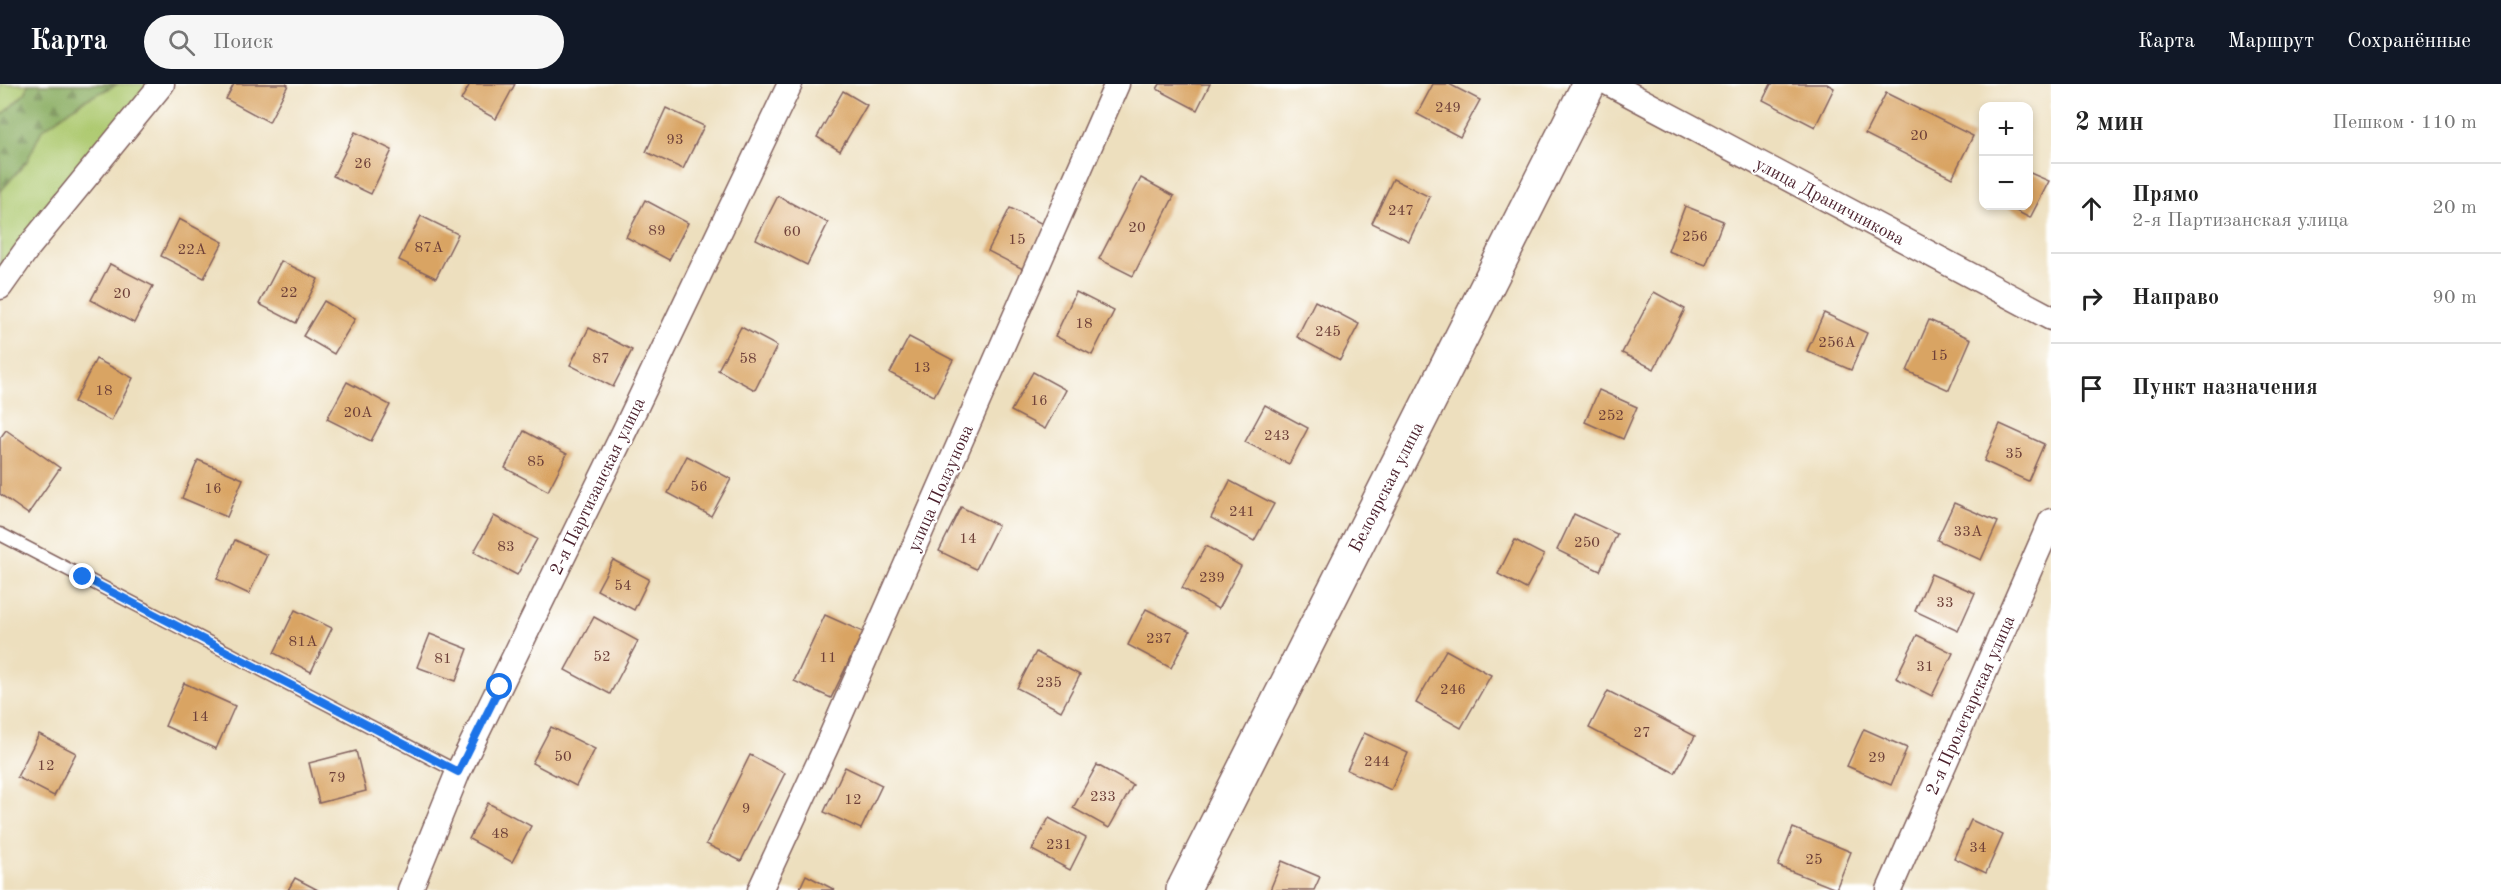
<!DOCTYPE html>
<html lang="ru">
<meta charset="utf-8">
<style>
body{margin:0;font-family:"Old Standard TT",serif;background:#f6f6f6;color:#222}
.controls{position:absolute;right:18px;top:18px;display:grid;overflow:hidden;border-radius:12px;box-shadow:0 3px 9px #0003}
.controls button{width:54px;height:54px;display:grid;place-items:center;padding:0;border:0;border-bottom:2px solid #e0e0e0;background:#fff;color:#222;font:30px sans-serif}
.stop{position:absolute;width:18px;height:18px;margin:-14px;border:4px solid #1a73e8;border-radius:50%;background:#fff}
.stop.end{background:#1a73e8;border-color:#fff;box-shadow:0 2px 6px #0008}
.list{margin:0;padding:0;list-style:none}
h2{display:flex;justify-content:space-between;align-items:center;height:78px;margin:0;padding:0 24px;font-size:26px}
h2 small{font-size:20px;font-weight:400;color:#767676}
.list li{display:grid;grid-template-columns:39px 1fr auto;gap:18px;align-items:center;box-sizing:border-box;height:90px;padding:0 24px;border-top:2px solid #e0e0e0}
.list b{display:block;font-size:22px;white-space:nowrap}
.list p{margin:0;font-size:20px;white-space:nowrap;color:#767676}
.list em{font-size:20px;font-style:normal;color:#767676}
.icon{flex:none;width:33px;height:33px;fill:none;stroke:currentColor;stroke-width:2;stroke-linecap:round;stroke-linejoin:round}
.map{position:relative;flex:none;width:2051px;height:806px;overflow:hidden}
header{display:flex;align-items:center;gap:36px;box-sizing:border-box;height:84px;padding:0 30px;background:#111827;color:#fff}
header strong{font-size:28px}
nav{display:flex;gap:33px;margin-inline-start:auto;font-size:21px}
.search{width:420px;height:54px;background:#f6f6f6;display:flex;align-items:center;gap:15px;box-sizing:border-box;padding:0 21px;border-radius:33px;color:#767676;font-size:22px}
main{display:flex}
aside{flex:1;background:#fff}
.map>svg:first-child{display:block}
.grass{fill:#adc96f;stroke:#7c744d;stroke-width:1.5}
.forest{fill:url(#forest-firs);stroke:#6a6646;stroke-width:1.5}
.building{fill:#d9a464}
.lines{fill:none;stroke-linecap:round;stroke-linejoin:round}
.lane-casing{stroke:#83625e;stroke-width:15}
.street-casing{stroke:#83625e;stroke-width:27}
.secondary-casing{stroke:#83625e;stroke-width:36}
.lane{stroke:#fff;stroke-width:12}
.street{stroke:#fff;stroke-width:24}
.secondary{stroke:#fff;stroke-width:33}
.route{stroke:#1a73e8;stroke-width:8}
.labels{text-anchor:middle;stroke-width:4.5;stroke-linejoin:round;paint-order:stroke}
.number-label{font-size:15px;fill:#6e4039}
.street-label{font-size:18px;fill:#4a1f2b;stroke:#fff}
</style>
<header>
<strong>Карта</strong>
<div class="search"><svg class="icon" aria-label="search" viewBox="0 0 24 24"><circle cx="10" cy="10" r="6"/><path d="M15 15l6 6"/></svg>Поиск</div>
<nav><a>Карта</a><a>Маршрут</a><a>Сохранённые</a></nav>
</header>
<main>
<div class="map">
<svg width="2051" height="806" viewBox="0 0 2051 806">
<defs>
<pattern id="forest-firs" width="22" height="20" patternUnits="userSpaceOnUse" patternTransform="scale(1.5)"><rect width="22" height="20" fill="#8aad62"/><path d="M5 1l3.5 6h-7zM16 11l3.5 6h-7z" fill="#738c51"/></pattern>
</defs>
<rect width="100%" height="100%" fill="#fff"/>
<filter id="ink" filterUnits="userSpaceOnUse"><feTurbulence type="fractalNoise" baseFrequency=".0167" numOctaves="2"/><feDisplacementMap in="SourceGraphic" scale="12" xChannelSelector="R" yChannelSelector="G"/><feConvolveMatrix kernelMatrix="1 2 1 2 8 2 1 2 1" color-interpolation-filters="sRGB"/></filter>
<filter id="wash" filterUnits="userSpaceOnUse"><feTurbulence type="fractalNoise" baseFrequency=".008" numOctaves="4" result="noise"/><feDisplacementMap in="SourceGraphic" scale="24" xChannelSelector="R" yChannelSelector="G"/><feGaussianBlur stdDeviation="1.35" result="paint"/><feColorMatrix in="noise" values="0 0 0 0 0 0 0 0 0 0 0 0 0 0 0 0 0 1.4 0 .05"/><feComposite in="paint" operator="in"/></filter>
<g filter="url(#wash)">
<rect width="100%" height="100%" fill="#eddfbe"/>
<!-- grass -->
<path class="grass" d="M0,0H163L0,203Z"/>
<!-- forest -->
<path class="forest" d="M28,0H118L83,17L42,46L27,77L0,108V33L26,8Z"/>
<g id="blocks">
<!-- building -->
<g class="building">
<path d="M234,0H286L288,1L269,38L226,15Z"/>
<path d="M470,0H515L496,35L461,16Z"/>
<path d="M1160,0H1210L1197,26L1157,5Z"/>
<path d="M1433,0H1449L1480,16L1460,53L1417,30Z"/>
<path d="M1771,0H1827L1834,4L1815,43L1763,16Z"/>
<path d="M843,7L867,21L840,67L817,53Z"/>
<path d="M1886,9L1973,52L1952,94L1865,50Z"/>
<path d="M666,24L704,42L683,85L646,68Z"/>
<path d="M355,48L392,66L371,110L333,92Z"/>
<path d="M2028,88L2049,97L2030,134L2006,122H2028Z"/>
<path d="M1141,94L1174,112L1133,192L1099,175Z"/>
<path d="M1393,95L1430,113L1409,157L1372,139Z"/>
<path d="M778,112L828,139L807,181L756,155Z"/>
<path d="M645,116L688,139L669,176L626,153Z"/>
<path d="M1685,122L1723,137L1706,181L1668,167Z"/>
<path d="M1010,124L1047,142L1025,186L988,167Z"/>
<path d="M421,132L458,150L436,194L399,176Z"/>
<path d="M179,135L223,158L204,194L161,172Z"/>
<path d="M281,177L318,195L296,239L259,220Z"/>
<path d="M110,180L153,202L134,239L91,216Z"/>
<path d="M1076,208L1114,227L1092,271L1055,252Z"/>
<path d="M1654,208L1685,225L1654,285L1622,269Z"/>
<path d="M324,217L355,235L334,270L303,252Z"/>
<path d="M1315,217L1359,240L1340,276L1297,253Z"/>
<path d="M1824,229L1867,249L1851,286L1807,267Z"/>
<path d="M1929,236L1971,255L1949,306L1907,287Z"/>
<path d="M741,243L777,262L755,306L718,286Z"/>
<path d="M589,244L632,266L613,303L570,281Z"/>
<path d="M909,253L953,276L934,312L890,289Z"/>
<path d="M96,275L133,294L111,337L74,318Z"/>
<path d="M1033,288L1066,306L1045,345L1011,327Z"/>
<path d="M347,298L390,321L371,357L327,335Z"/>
<path d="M1599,306L1637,323L1623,355L1585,338Z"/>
<path d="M1265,321L1308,344L1289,380L1245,358Z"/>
<path d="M2000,340L2044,360L2028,397L1984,377Z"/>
<path d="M6,346L60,384L28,430L0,410V354Z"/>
<path d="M524,347L567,370L548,407L505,384Z"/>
<path d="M687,372L731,395L711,432L668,409Z"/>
<path d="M198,376L243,395L227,433L182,414Z"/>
<path d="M1230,397L1274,420L1254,457L1211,434Z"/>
<path d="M1954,419L1998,438L1981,476L1937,456Z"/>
<path d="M961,423L998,441L976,485L939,467Z"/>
<path d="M1574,430L1617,450L1600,487L1557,466Z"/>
<path d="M494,432L537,455L517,491L474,468Z"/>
<path d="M235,456L267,471L249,510L217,495Z"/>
<path d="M1515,456L1544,471L1526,505L1498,490Z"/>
<path d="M1206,462L1241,482L1218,525L1182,504Z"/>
<path d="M613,476L649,495L634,526L597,506Z"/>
<path d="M1931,490L1975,509L1958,547L1915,527Z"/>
<path d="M1146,525L1190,547L1171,584L1128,561Z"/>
<path d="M295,526L332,544L311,588L274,569Z"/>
<path d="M825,531L863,548L831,614L794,597Z"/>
<path d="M594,533L638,557L610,610L565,586Z"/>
<path d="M430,550L468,565L456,597L417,583Z"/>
<path d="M1917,551L1953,569L1932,612L1896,594Z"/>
<path d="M1446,566L1491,591L1461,644L1416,619Z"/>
<path d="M1036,568L1080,591L1061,627L1017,604Z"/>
<path d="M184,599L235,622L216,665L165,642Z"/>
<path d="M1608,607L1695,652L1675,689L1589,644Z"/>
<path d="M551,643L595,665L576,702L532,679Z"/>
<path d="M1864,645L1907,664L1891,701L1847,682Z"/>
<path d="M1364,649L1408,669L1391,706L1347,686Z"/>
<path d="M39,650L76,669L54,712L17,693Z"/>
<path d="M356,667L366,707L319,719L309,679Z"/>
<path d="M750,671L785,689L741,777L706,760Z"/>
<path d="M1097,681L1133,701L1109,744L1073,724Z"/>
<path d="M845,683L882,701L861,745L824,728Z"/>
<path d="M488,719L531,742L512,778L469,755Z"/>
<path d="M1049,734L1086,754L1070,786L1032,766Z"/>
<path d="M1971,736L2003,751L1986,789L1954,774Z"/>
<path d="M1793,744L1851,768L1836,805L1778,782Z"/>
<path d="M1282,777L1320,793L1314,806H1270Z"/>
<path d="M806,791L835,806H799Z"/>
<path d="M295,794L318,806H288Z"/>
</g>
</g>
</g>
<g filter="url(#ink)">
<use href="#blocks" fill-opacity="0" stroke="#83625e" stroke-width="1.5"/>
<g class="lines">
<!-- lane casing -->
<g class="lane-casing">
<path id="lane" d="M0,450L458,688"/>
</g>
<!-- street casing -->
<g class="street-casing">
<g id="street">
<path d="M1610,0L2051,234"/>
<path d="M0,203L27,165L162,0"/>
<path d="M410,806L458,688L624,348L790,0"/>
<path d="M760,806L828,659L1117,0"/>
<path d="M1889,806L2051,437"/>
</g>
</g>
<!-- secondary casing -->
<g class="secondary-casing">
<path id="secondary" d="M1183,806L1589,0"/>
</g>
<!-- lane -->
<use href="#lane" class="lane"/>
<!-- street -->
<use href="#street" class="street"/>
<!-- secondary -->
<use href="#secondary" class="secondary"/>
</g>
</g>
<g class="lines" filter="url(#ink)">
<!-- route -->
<path class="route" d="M83,493L458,688L500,603"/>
</g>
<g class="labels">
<!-- number labels -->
<g class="number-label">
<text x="1448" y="28">249</text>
<text x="1919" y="56">20</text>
<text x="675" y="60">93</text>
<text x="363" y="84">26</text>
<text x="1401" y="131">247</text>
<text x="1137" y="148">20</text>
<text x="657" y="151">89</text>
<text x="792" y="152">60</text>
<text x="1695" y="157">256</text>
<text x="1017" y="160">15</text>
<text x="429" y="168">87А</text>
<text x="192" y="170">22А</text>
<text x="289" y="213">22</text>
<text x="122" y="214">20</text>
<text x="1084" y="244">18</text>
<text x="1328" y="252">245</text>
<text x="1837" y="263">256А</text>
<text x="1939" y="276">15</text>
<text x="601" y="279">87</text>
<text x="748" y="279">58</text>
<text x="922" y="288">13</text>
<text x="104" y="311">18</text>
<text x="1039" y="321">16</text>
<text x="358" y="333">20А</text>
<text x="1611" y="336">252</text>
<text x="1277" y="356">243</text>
<text x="2014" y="374">35</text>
<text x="536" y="382">85</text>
<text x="699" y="407">56</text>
<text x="213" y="409">16</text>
<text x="1242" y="432">241</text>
<text x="1968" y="452">33А</text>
<text x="968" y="459">14</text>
<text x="1587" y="463">250</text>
<text x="506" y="467">83</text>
<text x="1212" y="498">239</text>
<text x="623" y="506">54</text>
<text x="1945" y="523">33</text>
<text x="1159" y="559">237</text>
<text x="303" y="562">81А</text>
<text x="602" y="577">52</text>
<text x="828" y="578">11</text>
<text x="443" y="579">81</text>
<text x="1925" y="587">31</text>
<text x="1049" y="603">235</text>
<text x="1453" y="610">246</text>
<text x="200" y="637">14</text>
<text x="1642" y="653">27</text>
<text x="563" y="677">50</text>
<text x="1877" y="678">29</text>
<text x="1377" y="682">244</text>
<text x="46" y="686">12</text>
<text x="337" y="698">79</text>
<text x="1103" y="717">233</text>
<text x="853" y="720">12</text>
<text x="746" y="729">9</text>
<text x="500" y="754">48</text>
<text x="1059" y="765">231</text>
<text x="1978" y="768">34</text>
<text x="1814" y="780">25</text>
</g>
<!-- street labels -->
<g class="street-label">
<text transform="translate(1830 117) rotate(28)" y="6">улица Драничникова</text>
<text transform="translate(597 402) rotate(-64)" y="6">2-я Партизанская улица</text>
<text transform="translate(1386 403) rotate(-63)" y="6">Белоярская улица</text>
<text transform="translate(940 404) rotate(-66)" y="6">улица Ползунова</text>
<text transform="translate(1970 621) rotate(-66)" y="6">2-я Пролетарская улица</text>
</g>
</g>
</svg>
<div class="controls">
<button>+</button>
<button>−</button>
</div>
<div class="stop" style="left:500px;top:603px"></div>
<div class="stop end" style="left:83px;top:493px"></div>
</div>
<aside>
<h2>2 мин<small>Пешком · 110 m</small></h2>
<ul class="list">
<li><svg class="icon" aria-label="ahead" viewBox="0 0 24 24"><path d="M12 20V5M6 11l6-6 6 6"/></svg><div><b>Прямо</b><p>2-я Партизанская улица</p></div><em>20 m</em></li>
<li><svg class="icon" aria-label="right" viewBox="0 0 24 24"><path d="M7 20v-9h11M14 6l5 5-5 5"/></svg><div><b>Направо</b></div><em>90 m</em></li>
<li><svg class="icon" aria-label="arrive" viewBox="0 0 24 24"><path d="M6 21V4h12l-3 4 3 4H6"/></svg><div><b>Пункт назначения</b></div></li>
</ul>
</aside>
</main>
